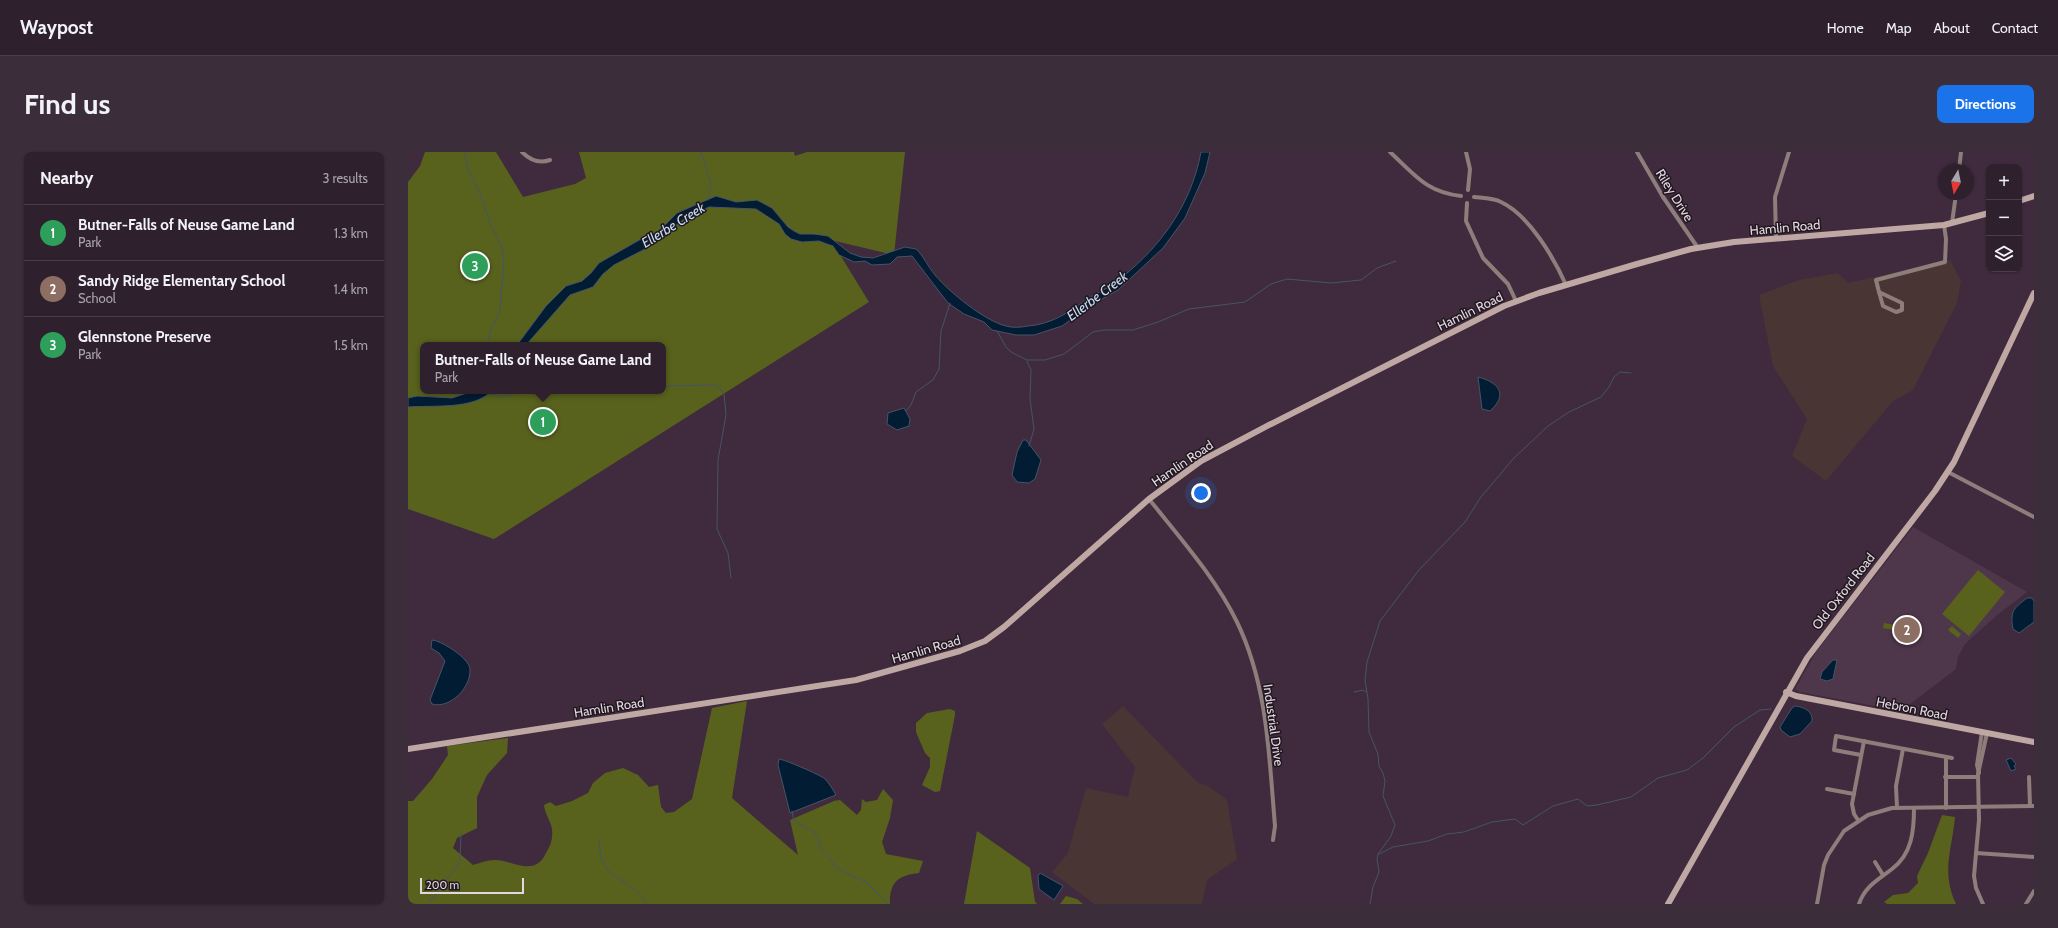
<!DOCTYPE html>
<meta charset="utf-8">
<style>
body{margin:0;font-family:Cabin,sans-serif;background:#3b2d3a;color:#f1f3f6}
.controls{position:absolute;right:12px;top:12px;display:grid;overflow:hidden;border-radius:8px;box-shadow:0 1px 3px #0004}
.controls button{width:36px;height:36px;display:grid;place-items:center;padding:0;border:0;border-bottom:1px solid #4a3e4a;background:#2f202e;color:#f1f3f6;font:20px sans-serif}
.compass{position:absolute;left:1530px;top:12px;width:36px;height:36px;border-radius:50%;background:#2f202e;box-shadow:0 1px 3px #0004;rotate:190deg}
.scale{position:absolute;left:12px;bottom:10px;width:104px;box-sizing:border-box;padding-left:4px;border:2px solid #e4d7e2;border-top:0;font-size:11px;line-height:14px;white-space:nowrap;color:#e4d7e2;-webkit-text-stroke:3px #20171f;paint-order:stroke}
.you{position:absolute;left:793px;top:341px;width:14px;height:14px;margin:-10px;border:3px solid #fff;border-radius:50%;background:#1a73e8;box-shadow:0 0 0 6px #1a73e833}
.badge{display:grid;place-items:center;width:26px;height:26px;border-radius:50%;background:#1a73e8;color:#fff;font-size:13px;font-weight:700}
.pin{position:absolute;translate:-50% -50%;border:2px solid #fff;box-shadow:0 1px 4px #0006}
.popup{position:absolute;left:12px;top:190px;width:246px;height:52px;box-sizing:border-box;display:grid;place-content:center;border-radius:8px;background:#2f202e;filter:drop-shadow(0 1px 3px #0005);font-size:13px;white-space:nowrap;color:#a7a3aa}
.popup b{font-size:15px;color:#f1f3f6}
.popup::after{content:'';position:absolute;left:50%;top:100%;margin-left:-8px;border:8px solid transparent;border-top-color:#2f202e}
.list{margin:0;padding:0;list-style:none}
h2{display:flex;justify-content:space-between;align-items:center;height:52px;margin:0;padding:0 16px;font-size:17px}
h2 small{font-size:13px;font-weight:400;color:#a7a3aa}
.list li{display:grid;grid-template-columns:26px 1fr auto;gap:12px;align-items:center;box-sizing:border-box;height:56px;padding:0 16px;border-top:1px solid #4a3e4a}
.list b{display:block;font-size:15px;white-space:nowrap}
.list p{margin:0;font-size:13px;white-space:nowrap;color:#a7a3aa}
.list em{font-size:13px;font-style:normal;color:#a7a3aa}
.icon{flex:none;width:22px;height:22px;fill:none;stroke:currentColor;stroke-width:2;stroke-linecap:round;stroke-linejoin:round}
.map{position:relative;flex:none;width:1626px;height:752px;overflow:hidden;border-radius:8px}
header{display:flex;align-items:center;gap:24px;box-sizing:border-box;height:56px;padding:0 20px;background:#2f202e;border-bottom:1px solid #4a3e4a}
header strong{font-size:19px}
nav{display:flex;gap:22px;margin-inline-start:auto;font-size:14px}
.intro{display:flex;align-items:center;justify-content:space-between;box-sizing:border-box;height:96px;padding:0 24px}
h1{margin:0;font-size:28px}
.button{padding:10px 18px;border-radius:8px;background:#1a73e8;color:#fff;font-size:14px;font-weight:700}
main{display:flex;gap:24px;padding:0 24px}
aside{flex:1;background:#2f202e;border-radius:8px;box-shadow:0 1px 3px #0004}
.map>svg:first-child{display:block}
.industrial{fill:#493534}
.built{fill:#4e364b}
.green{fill:#59621d;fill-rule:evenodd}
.water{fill:#021c34;stroke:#465468}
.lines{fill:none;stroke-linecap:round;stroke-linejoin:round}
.stream{stroke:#465468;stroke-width:1}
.street{stroke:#8d7e7b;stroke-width:4}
.secondary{stroke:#bfa8a3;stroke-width:6}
.labels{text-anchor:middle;stroke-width:3;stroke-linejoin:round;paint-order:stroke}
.street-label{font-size:13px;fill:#e4d7e2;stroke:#20171f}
.water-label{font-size:14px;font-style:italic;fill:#c1ddf9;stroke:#20171f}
</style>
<header>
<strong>Waypost</strong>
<nav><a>Home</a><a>Map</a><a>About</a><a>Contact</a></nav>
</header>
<div class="intro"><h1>Find us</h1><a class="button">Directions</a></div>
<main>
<aside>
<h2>Nearby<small>3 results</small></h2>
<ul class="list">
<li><span class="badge" style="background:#2e9e5b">1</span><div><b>Butner-Falls of Neuse Game Land</b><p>Park</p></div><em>1.3 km</em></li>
<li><span class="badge" style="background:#8d6e63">2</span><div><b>Sandy Ridge Elementary School</b><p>School</p></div><em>1.4 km</em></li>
<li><span class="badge" style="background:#2e9e5b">3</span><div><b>Glennstone Preserve</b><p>Park</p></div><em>1.5 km</em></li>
</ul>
</aside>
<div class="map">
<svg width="1626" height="752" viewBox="0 0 1626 752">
<rect width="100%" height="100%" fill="#3f2b3d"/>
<!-- industrial -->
<g class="industrial">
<path d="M1542,108L1553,129L1549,151L1505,238L1485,249L1418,329L1384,304L1399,267L1365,214L1351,143L1391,128L1430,121L1440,131Z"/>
<path d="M715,554L790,631L800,634L819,648L829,707L799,728L794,752H686L644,720L660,701L678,636L720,645L727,615L694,572Z"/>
</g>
<!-- built -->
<path class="built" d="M1505,375L1619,440L1588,464L1557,492L1550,505L1548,517L1493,559L1392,540L1387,537L1408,500Z"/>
<!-- green -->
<g class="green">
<path d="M17,0H88L115,45L167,32L178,26L171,0H386L387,4L399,0H497L486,103L423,88L461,150L86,387L0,357V30L12,14ZM15,193H255V239H15Z"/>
<path d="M1570,418L1597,440L1561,484L1534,462Z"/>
<path d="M1476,471L1487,473L1486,478L1475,476Z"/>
<path d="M1544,474L1553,482L1550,486L1540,478Z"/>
<path d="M339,549L324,646L390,703L382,668L426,649L432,648L449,663L453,658L454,647L458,650L469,648L475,637L485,648L482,666L474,690L478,702L515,709L511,721C491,723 481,730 482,752H0V649H5L24,627L40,603L39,594L100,586L99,601L79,623L69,645V676L49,686L45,696L65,713C72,711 80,708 86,708C106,708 126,726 138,701C141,696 144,690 144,684C146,671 137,665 136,653L142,650L148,654L164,649L180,641L185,631L197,621L215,616L230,623L241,635L250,633L253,655L258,661L266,660L284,647L304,556Z"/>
<path d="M542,557L547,559V563L532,639L527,640L514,633L522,615V606L517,601L508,580V571L519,561Z"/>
<path d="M1534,663L1547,665C1544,698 1533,719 1548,752H1479L1476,750L1485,743L1500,741L1510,731L1509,724L1520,701Z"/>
<path d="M569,679L622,716L627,750L629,752H556Z"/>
<path d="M658,744L669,747L675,752H652Z"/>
</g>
<!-- water -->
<g class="water">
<path d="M793,0H802L797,21L777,66L755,96L710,138L683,153L654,174L626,183H608L584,178L576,170L556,162L540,151L504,104L489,105L482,112L464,113L457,109L446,110L431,103L425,94L419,92L411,89L394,90L383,87L377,82L371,72L348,57L301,55L276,67L241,95L206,113L195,122L185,135L162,143L118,193H109L138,154L158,134L174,129L183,121L191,111L233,87L250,80L269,61L308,44L328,50L349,48L364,56L380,75L386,79L392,82H406L420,84L442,101L453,105L465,106L497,95L508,97C515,103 520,115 527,123C541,140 577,169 598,174C609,177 617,174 628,173C649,169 664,158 681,146C689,141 697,138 705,132C749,100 783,55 793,0Z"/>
<path d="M1070,225C1090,230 1101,242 1082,259L1074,257Z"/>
<path d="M65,239H84C65,258 26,253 0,255V246L9,244L44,246Z"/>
<path d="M496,256L502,267L501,274L489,278L479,272L480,261Z"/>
<path d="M615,288H618L633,308L627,327L621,331L609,330L604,323L609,300Z"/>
<path d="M1619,446H1624L1626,449V470L1611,481L1605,477C1602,459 1605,457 1619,446Z"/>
<path d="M24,488C34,489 61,506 62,517C63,536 42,557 24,552L22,548L37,509L31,501L23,496Z"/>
<path d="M1425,508H1429L1425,527L1419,529L1412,527L1414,520Z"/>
<path d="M1387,554C1396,555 1405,559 1404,569L1392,582L1382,585L1373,578L1372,575L1384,556Z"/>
<path d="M1603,606L1608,612L1606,614L1608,617L1603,619L1598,608Z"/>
<path d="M371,607C375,607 413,623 417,627C422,632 425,638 428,643L382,661L370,613Z"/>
<path d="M632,721L655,734L646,748L631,737L630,724Z"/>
</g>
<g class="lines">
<!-- stream -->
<g class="stream">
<path d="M57,0L60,18L72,42L83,74L93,92L96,106L92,160L83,177L79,193"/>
<path d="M293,0L303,32L300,48"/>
<path d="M589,179L598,195L603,200L619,208H637L656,202L685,180L696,178H725L750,170L781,157L837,150L863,132L879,127L923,131L953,128L969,116L988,109"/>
<path d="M141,193H146"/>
<path d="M619,209L623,218L622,247L626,277L621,294"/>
<path d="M255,234L309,233L316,242L318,263L310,308L309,377L320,401L323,426"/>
<path d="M80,242C94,244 97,247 111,239"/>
<path d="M498,259L503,253L508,240L525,228L531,217L533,179L542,151"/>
<path d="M946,540L955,538L958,540"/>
<path d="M384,659L386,669L405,679L410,686L413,698L422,706L428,716L458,730L480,752"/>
<path d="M192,687C191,691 191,695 192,699C195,729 228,728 239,752"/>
<path d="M971,702L985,695L1020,689L1039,682L1056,680L1084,670L1107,667L1115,673L1145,654L1170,647L1179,654L1189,653L1223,645L1250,626L1279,618L1295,606L1326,575L1352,558L1363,557"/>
<path d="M20,752L52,710L53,681"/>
<path d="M962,752L965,735L971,720L969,707L970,702L983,684L987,673L975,644L977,629L975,621L971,614L970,602L961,580L960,547L957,528L959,510L972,469L1011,418L1057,370L1073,345L1105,307L1140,274L1161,260L1193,245L1201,235L1206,225L1212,220L1223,221"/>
</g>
<!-- street -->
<g class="street">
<path d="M114,0C122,8 131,12 142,8"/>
<path d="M982,0C1007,23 1018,40 1053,44"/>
<path d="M1058,0L1062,17L1060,38"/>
<path d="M1229,0L1255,45L1290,96"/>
<path d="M1551,18L1553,0"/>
<path d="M1066,45C1075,46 1085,46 1093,50C1121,63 1146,106 1158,133"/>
<path d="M1059,51L1058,69L1075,106L1100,132L1108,149"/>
<path d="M1544,71L1548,42"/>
<path d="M1368,87L1367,45L1381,0"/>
<path d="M1471,140L1468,128L1537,110L1538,87L1536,73"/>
<path d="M1471,140L1494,151V158L1488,160L1475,154Z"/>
<path d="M1540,320L1626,365"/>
<path d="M741,347C772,386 807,425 829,470C860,534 861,605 867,674L865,688"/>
<path d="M1453,603L1426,598L1428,584L1544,606"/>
<path d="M1538,605V656"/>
<path d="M1571,621L1569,613L1574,580"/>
<path d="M1537,625H1570"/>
<path d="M1621,625L1622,654"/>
<path d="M1419,637L1446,642"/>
<path d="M1489,656L1488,634L1495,597"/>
<path d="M1450,668L1446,662L1444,652L1456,589"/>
<path d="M1568,701L1626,705"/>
<path d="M1467,710L1475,723"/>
<path d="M1409,752L1416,713L1420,703L1436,679L1460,663L1484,656L1626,654"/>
<path d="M1451,752C1457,734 1470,728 1484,717C1504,702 1506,679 1506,656"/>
<path d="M1575,752L1568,736L1566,724L1571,668L1570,622L1579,581"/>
<path d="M1618,752L1626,739"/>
</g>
<!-- secondary -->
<g class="secondary">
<path d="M1611,49L1626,44"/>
<path d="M1378,540L1388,544L1626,590"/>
<path d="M0,597L448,528L552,499L577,489L596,475L741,347L793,309L863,272L1096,154L1131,141L1229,112L1283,97L1326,90L1536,73L1581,61"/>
<path d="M1260,752L1399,506L1527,339L1546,310L1626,141"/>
</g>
</g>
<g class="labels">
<!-- street labels -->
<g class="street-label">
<text transform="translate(1267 43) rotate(58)" y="5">Riley Drive</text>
<text transform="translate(1377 75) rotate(-5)" y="5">Hamlin Road</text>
<text transform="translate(1062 159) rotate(-26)" y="5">Hamlin Road</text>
<text transform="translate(774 311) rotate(-34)" y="5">Hamlin Road</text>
<text transform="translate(1435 439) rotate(-52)" y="5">Old Oxford Road</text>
<text transform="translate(518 497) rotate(-16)" y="5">Hamlin Road</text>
<text transform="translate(201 555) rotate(-9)" y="5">Hamlin Road</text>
<text transform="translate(1504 556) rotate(11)" y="5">Hebron Road</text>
<text transform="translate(866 573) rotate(82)" y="5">Industrial Drive</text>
</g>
<!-- water labels -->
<g class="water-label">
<text transform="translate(265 73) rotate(-32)" y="5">Ellerbe Creek</text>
<text transform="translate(689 144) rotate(-37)" y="5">Ellerbe Creek</text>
</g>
</g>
</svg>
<div class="controls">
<button>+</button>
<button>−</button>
<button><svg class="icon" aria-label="layers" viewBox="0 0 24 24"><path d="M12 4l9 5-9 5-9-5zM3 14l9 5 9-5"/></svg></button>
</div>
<svg class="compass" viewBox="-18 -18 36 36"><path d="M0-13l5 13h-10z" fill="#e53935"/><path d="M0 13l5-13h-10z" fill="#a7a3aa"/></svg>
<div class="scale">200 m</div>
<div class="you"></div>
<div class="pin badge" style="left:135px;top:270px;background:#2e9e5b">1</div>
<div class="popup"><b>Butner-Falls of Neuse Game Land</b>Park</div>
<div class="pin badge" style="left:1499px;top:478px;background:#8d6e63">2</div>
<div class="pin badge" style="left:67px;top:114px;background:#2e9e5b">3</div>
</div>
</main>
